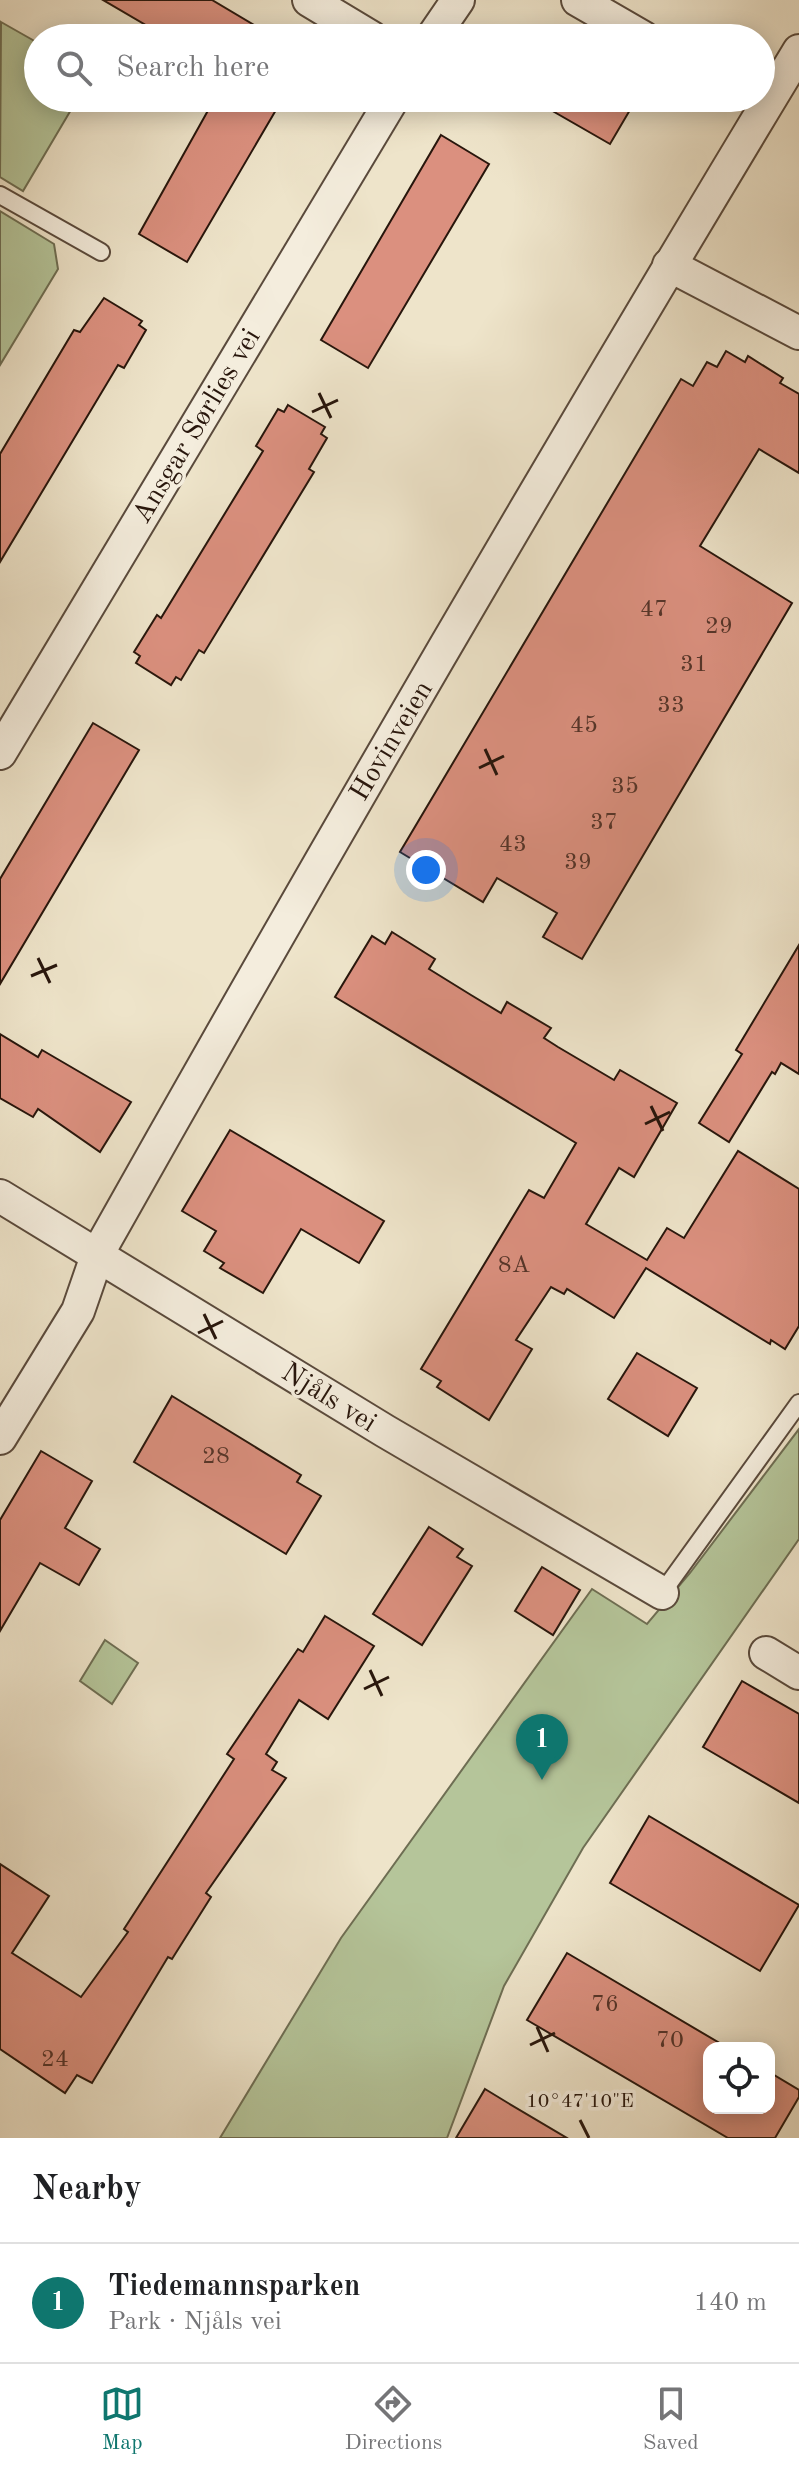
<!DOCTYPE html>
<meta charset="utf-8">
<style>
body{margin:0;font-family:"Old Standard TT",serif;background:#f6f6f6;color:#202124}
.controls{position:absolute;right:24px;bottom:24px;display:grid;overflow:hidden;border-radius:16px;box-shadow:0 4px 20px #0003}
.controls button{width:72px;height:72px;display:grid;place-items:center;padding:0;border:0;border-bottom:2px solid #e0e0e0;background:#fff;color:#202124;font:40px sans-serif}
.you{position:absolute;left:426px;top:870px;width:28px;height:28px;margin:-20px;border:6px solid #fff;border-radius:50%;background:#1a73e8;box-shadow:0 0 0 12px #1a73e833}
.badge{display:grid;place-items:center;width:52px;height:52px;border-radius:50%;background:#0f766e;color:#fff;font-size:26px;font-weight:700}
.pin{position:absolute;translate:-50% -66px;filter:drop-shadow(0 2px 4px #0008)}
.pin::after{content:'';position:absolute;top:42px;width:28px;height:24px;background:inherit;clip-path:polygon(0 0,100% 0,50% 100%)}
.list{margin:0;padding:0;list-style:none}
h2{display:flex;justify-content:space-between;align-items:center;height:104px;margin:0;padding:0 32px;font-size:34px}
h2 small{font-size:26px;font-weight:400;color:#757577}
.list li{display:grid;grid-template-columns:52px 1fr auto;gap:24px;align-items:center;box-sizing:border-box;height:120px;padding:0 32px;border-top:2px solid #e0e0e0}
.list b{display:block;font-size:30px;white-space:nowrap}
.list p{margin:0;font-size:26px;white-space:nowrap;color:#757577}
.list em{font-size:26px;font-style:normal;color:#757577}
.icon{flex:none;width:44px;height:44px;fill:none;stroke:currentColor;stroke-width:2;stroke-linecap:round;stroke-linejoin:round}
.map{position:relative;flex:none;width:799px;height:2138px;overflow:hidden}
.search{position:absolute;background:#fff;box-shadow:0 4px 20px #0003;left:24px;right:24px;top:24px;height:88px;display:flex;align-items:center;gap:20px;box-sizing:border-box;padding:0 28px;border-radius:44px;color:#757577;font-size:30px}
.sheet{height:224px;background:#fff}
nav{display:flex;justify-content:space-around;align-items:center;box-sizing:border-box;height:112px;border-top:2px solid #e0e0e0;background:#fff;font-size:22px;color:#757577}
nav a{display:grid;justify-items:center;gap:4px}
nav .on{color:#0f766e}
.map>svg:first-child{display:block}
.green{fill:#b5c59a;stroke:#6e6e53;stroke-width:2}
.building{fill:#db907f;stroke:#28160c;stroke-width:2}
.lines{fill:none;stroke-linecap:round;stroke-linejoin:round}
.lane-casing{stroke:#5a4a3c;stroke-width:20}
.street-casing{stroke:#5a4a3c;stroke-width:36}
.lane{stroke:#f4eddd;stroke-width:16}
.street{stroke:#f4eddd;stroke-width:32}
.ticks{fill:none;stroke:#28160c;stroke-width:3}
.labels{text-anchor:middle;stroke-width:7;stroke-linejoin:round;paint-order:stroke}
.number-label{font-size:24px;fill:#553429}
.street-label{font-size:28px;fill:#28160c;stroke:#f4eddd}
.ticks-label{font-size:20px;text-anchor:middle;fill:#28160c;stroke:#f4eddd;stroke-width:7;stroke-linejoin:round;paint-order:stroke}
</style>
<div class="map">
<svg width="799" height="2138" viewBox="0 0 799 2138">
<rect width="100%" height="100%" fill="#eee4ca"/>
<filter id="stains"><feTurbulence type="fractalNoise" baseFrequency=".0025" numOctaves="4"/><feColorMatrix values="0 0 0 0 .2 0 0 0 0 .09 0 0 0 0 .02 0 0 0 .5 -.17"/></filter>
<radialGradient id="worn" r=".72"><stop offset=".6" stop-color="#630" stop-opacity="0"/><stop offset="1" stop-color="#630" stop-opacity=".3"/></radialGradient>
<!-- green -->
<g class="green">
<path d="M1,22L38,43V98H78L23,191L0,177Z"/>
<path d="M0,211L54,244L58,269L0,365Z"/>
<path d="M799,1429V1539L583,1848L504,1986L447,2138H220L341,1938L592,1589L647,1624L690,1573Z"/>
<path d="M105,1640L138,1663L112,1704L80,1681Z"/>
</g>
<!-- building -->
<g class="building">
<path d="M103,0H212L276,38H168Z"/>
<path d="M215,98H283L187,262L139,234Z"/>
<path d="M530,98H637L610,144Z"/>
<path d="M441,135L489,164L368,368L321,340Z"/>
<path d="M104,298L142,321L139,325L146,330L124,368L118,365L0,562V454L74,330L80,332Z"/>
<path d="M726,351L745,362L748,356L783,378L780,383L799,394V473L759,449L700,546L792,603L582,959L543,937L557,913L497,878L483,902L400,852L681,379L693,386L707,362L717,367Z"/>
<path d="M288,405L325,427L321,434L327,438L309,469L314,472L204,653L199,650L181,680L176,677L171,685L136,663L140,656L134,652L157,615L161,618L263,451L256,446L278,409L284,412Z"/>
<path d="M93,723L139,750L0,984V879Z"/>
<path d="M392,932L435,959L429,969L471,995L501,1013L507,1002L551,1028L544,1038L558,1047L614,1080L620,1070L677,1103L634,1177L619,1168L586,1224L647,1260L667,1228L684,1238L738,1151L799,1189V1326L785,1349L771,1340L770,1344L646,1268L614,1318L567,1289L564,1294L551,1287L516,1340L532,1349L489,1420L437,1387L441,1381L421,1369L529,1190L544,1198L576,1143L335,997L372,936L385,944Z"/>
<path d="M799,945V1074L781,1063L775,1074L772,1072L729,1142L699,1123L742,1054L736,1050Z"/>
<path d="M0,1034L38,1057L42,1050L131,1102L100,1152L38,1109L33,1117L0,1098Z"/>
<path d="M230,1130L384,1221L359,1263L301,1229L263,1293L220,1268L224,1263L204,1251L216,1231L182,1211Z"/>
<path d="M637,1353L697,1388L668,1436L608,1399Z"/>
<path d="M172,1396L301,1475L297,1482L321,1496L286,1554L134,1462Z"/>
<path d="M41,1451L92,1481L65,1528L100,1549L79,1585L40,1563L0,1631V1520Z"/>
<path d="M429,1527L463,1549L457,1557L472,1566L422,1645L373,1614Z"/>
<path d="M542,1567L580,1590L553,1635L515,1611Z"/>
<path d="M325,1616L374,1646L328,1719L299,1700L266,1754L277,1762L272,1770L286,1778L206,1893L211,1897L172,1959L168,1957L92,2083L77,2075L65,2093L0,2049V1864L49,1896L12,1953L81,1997L128,1932L124,1929L234,1759L227,1754L298,1649L303,1652Z"/>
<path d="M742,1681L799,1714V1803L703,1747Z"/>
<path d="M649,1816L799,1905L760,1971L610,1883Z"/>
<path d="M567,1953L728,2048H709V2108H769V2072L799,2090V2097L775,2138H728L527,2020Z"/>
<path d="M485,2089L508,2103L567,2138H456Z"/>
</g>
<g class="lines">
<!-- lane casing -->
<g class="lane-casing">
<g id="lane">
<path d="M0,195L101,252"/>
<path d="M662,1593L799,1403"/>
</g>
</g>
<!-- street casing -->
<g class="street-casing">
<g id="street">
<path d="M309,0L372,38"/>
<path d="M578,0L644,38"/>
<path d="M432,38L458,0"/>
<path d="M669,265L799,333"/>
<path d="M0,753L393,98"/>
<path d="M0,1196L385,1431L662,1593"/>
<path d="M0,1438L78,1311L98,1253C325,849 559,448 799,51"/>
<path d="M766,1653L799,1673"/>
</g>
</g>
<!-- lane -->
<use href="#lane" class="lane"/>
<!-- street -->
<use href="#street" class="street"/>
</g>
<!-- ticks -->
<path class="ticks" d="M319,393L331,418M312,412L338,400M485,749L497,775M479,768L504,756M38,958L50,983M31,976L57,965M651,1106L663,1131M645,1124L670,1112M204,1314L216,1339M198,1333L223,1321M370,1670L382,1696M364,1689L389,1677M537,2027L548,2052M530,2045L555,2033M580,2120L589,2138"/>
<g class="labels">
<!-- number labels -->
<g class="number-label">
<text x="654" y="616">47</text>
<text x="719" y="633">29</text>
<text x="694" y="671">31</text>
<text x="671" y="712">33</text>
<text x="584" y="732">45</text>
<text x="625" y="793">35</text>
<text x="604" y="829">37</text>
<text x="513" y="851">43</text>
<text x="578" y="869">39</text>
<text x="514" y="1272">8A</text>
<text x="216" y="1463">28</text>
<text x="605" y="2011">76</text>
<text x="670" y="2047">70</text>
<text x="55" y="2066">24</text>
</g>
<!-- street labels -->
<g class="street-label">
<text transform="translate(195 425) rotate(-59)" y="10">Ansgar Sørlies vei</text>
<text transform="translate(390 740) rotate(-59)" y="10">Hovinveien</text>
<text transform="translate(330 1396) rotate(32)" y="10">Njåls vei</text>
</g>
</g>
<g class="ticks-label">
<text x="580" y="2107">10°47'10"E</text>
</g>
<rect width="100%" height="100%" filter="url(#stains)"/>
<rect width="100%" height="100%" fill="url(#worn)"/>
</svg>
<div class="controls">
<button><svg class="icon" aria-label="locate" viewBox="0 0 24 24"><circle cx="12" cy="12" r="6"/><path d="M12 2v4M12 18v4M2 12h4M18 12h4"/></svg></button>
</div>
<div class="you"></div>
<div class="pin badge" style="left:542px;top:1780px">1</div>
<div class="search"><svg class="icon" aria-label="search" viewBox="0 0 24 24"><circle cx="10" cy="10" r="6"/><path d="M15 15l6 6"/></svg>Search here</div>
</div>
<section class="sheet">
<h2>Nearby<small></small></h2>
<ul class="list">
<li><span class="badge">1</span><div><b>Tiedemannsparken</b><p>Park · Njåls vei</p></div><em>140 m</em></li>
</ul>
</section>
<nav>
<a class="on"><svg class="icon" aria-label="map" viewBox="0 0 24 24"><path d="M3 6l6-2 6 2 6-2v14l-6 2-6-2-6 2zM9 4v14M15 6v14"/></svg>Map</a>
<a><svg class="icon" aria-label="directions" viewBox="0 0 24 24"><path d="M12 3l9 9-9 9-9-9zM9 14v-3h6M13 9l2 2-2 2"/></svg>Directions</a>
<a><svg class="icon" aria-label="saved" viewBox="0 0 24 24"><path d="M7 4h10v16l-5-4-5 4z"/></svg>Saved</a>
</nav>
